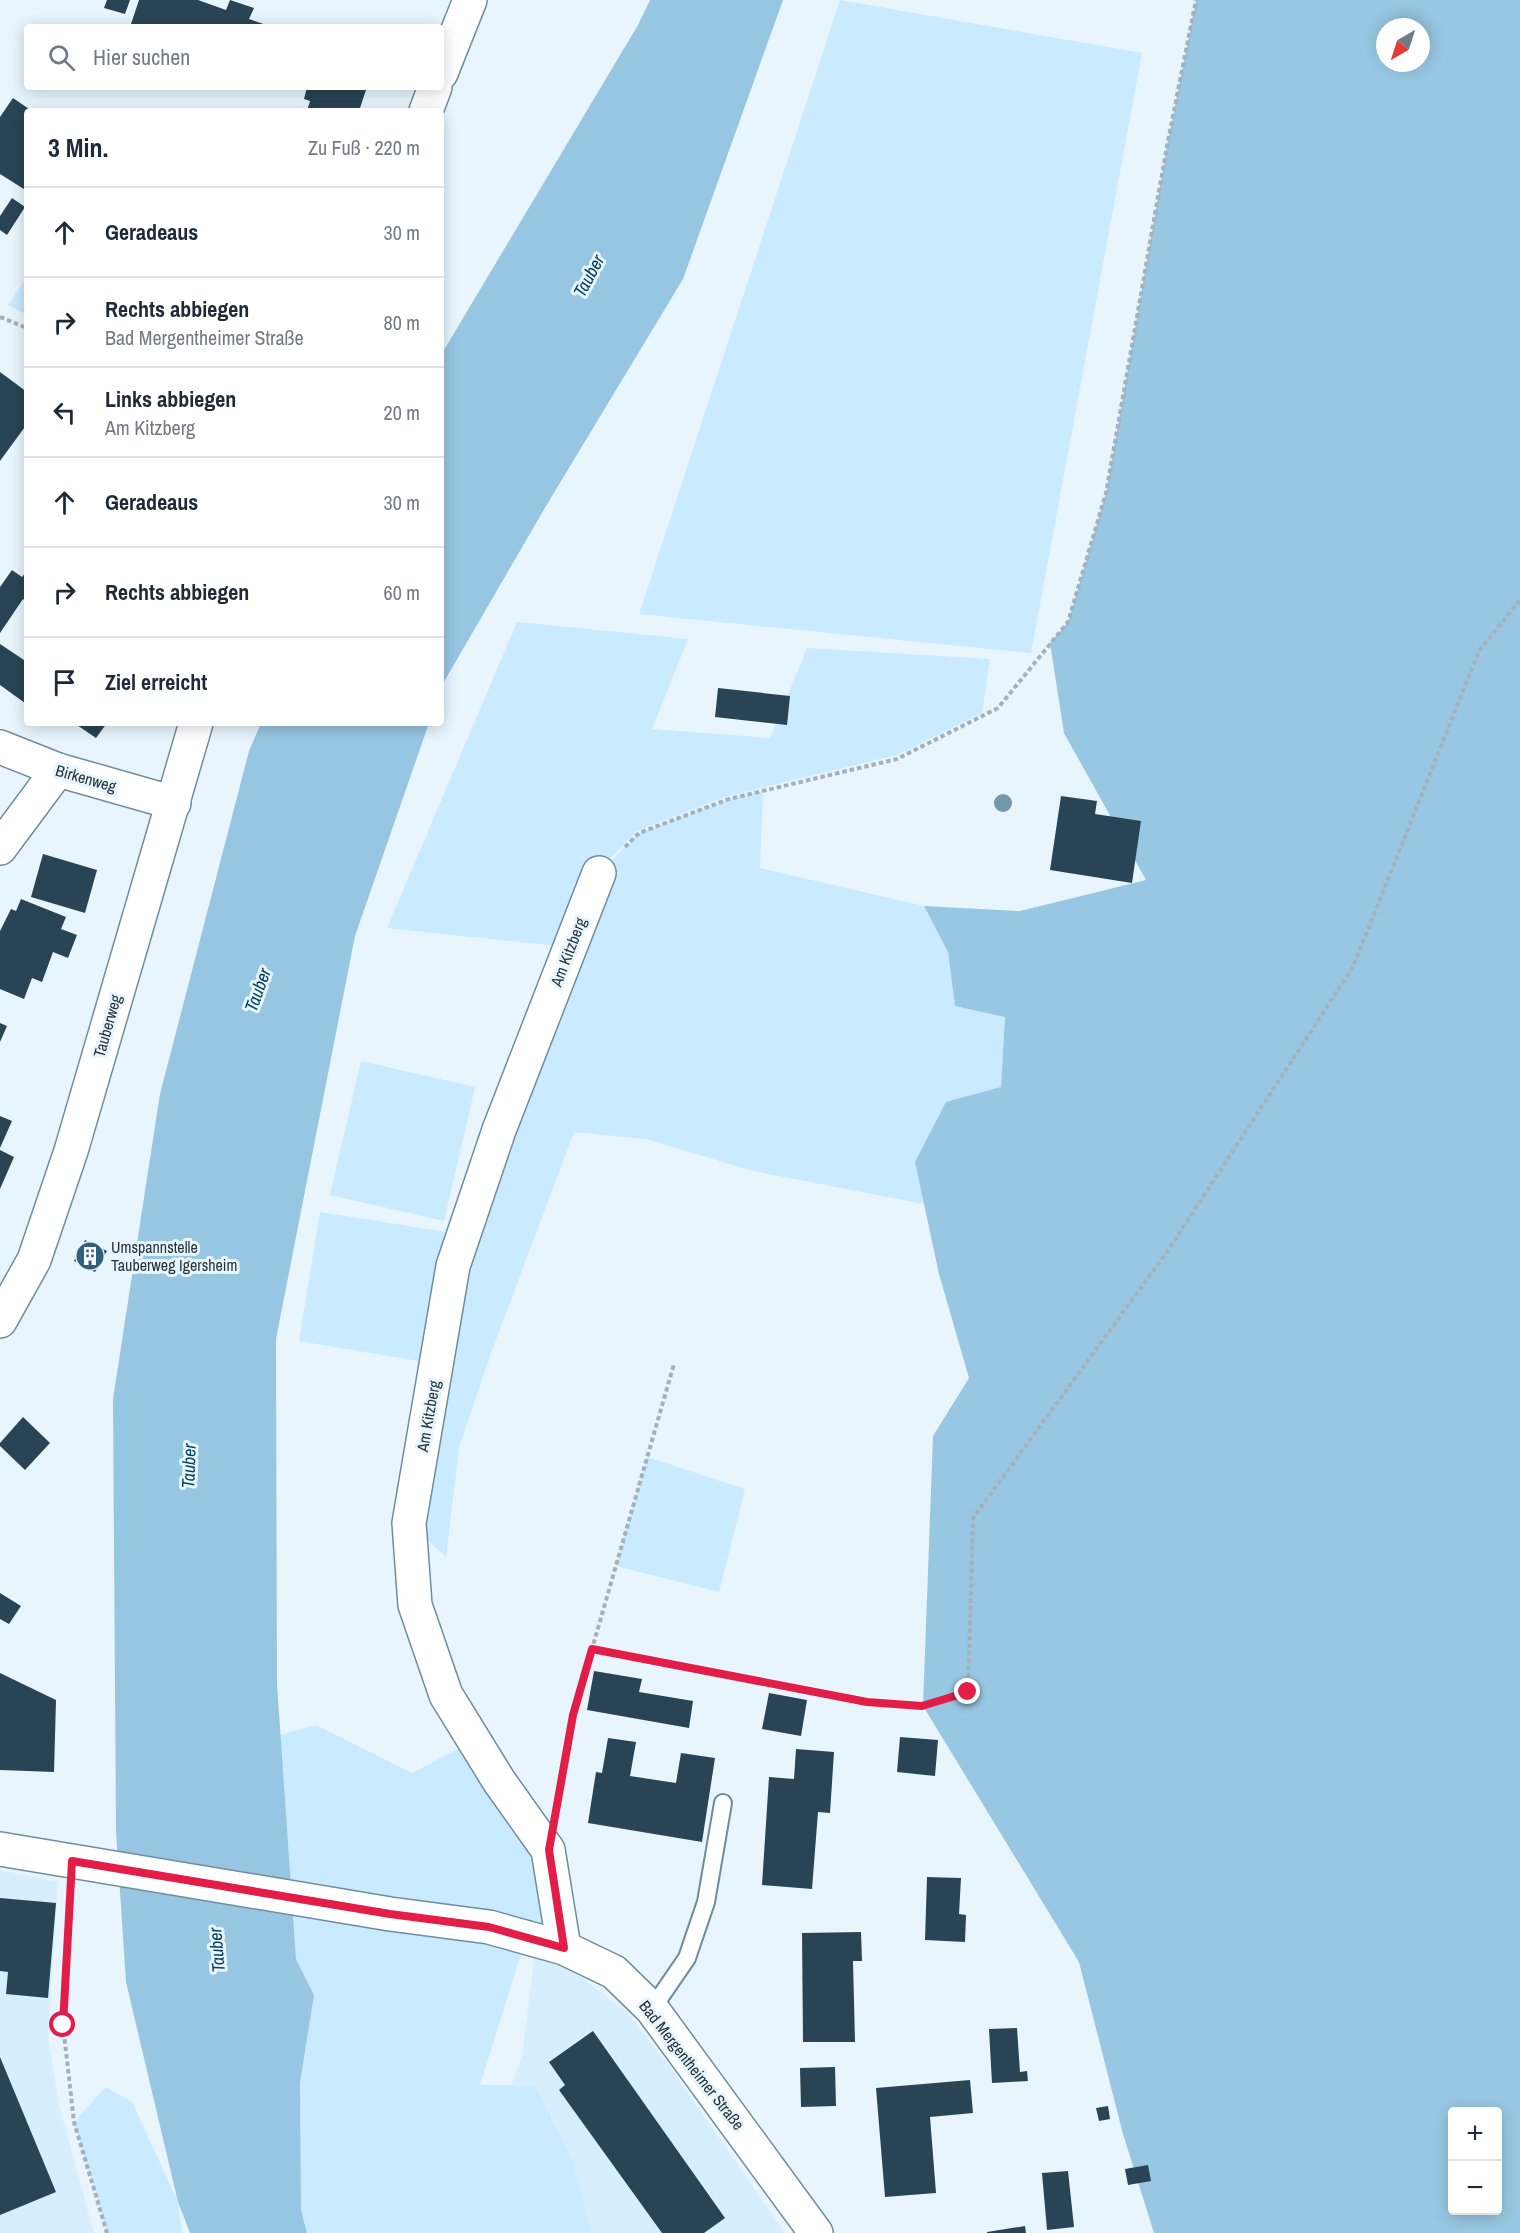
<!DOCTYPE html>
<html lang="de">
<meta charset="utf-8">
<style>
body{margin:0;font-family:"Archivo Narrow",sans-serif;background:#f6f6f7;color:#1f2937}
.controls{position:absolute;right:18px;bottom:18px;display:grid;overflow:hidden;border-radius:6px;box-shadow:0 3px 15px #0003}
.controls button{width:54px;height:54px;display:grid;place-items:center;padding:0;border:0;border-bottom:2px solid #e0e1e3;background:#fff;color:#1f2937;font:30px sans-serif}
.compass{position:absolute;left:1376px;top:18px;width:54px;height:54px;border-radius:50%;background:#fff;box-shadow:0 3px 15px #0003;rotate:219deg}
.stop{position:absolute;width:18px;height:18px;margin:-14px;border:4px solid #e11d48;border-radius:50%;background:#fff}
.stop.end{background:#e11d48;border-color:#fff;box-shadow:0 2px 6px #0008}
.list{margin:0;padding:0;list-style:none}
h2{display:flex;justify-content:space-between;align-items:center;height:78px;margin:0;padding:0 24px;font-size:26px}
h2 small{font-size:20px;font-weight:400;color:#747a83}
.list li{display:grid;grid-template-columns:39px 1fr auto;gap:18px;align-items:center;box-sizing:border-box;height:90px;padding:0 24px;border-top:2px solid #e0e1e3}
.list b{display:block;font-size:22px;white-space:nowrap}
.list p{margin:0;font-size:20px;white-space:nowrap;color:#747a83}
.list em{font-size:20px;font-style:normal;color:#747a83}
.icon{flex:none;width:33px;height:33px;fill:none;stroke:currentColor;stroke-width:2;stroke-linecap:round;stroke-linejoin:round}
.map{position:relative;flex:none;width:1520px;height:2233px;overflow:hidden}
.search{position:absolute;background:#fff;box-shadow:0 3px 15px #0003;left:24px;top:24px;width:420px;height:66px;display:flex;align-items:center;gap:15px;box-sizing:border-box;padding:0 21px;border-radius:6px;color:#747a83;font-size:22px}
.panel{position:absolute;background:#fff;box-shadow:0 3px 15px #0003;left:24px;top:108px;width:420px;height:618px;border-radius:6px}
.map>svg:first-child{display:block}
.built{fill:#d6eefd}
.green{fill:#c9eaff}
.forest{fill:#98c7e3;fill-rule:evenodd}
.water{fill:#97c6e2}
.building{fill:#294455}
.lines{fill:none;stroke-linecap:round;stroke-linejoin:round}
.lane-casing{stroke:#6f8d9f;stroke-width:20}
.street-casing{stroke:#6f8d9f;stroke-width:36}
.path{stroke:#a4b1b8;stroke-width:4;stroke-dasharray:4.5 3;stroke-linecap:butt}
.lane{stroke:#fff;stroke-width:16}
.street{stroke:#fff;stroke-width:33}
.tree{fill:#7298ac}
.route{stroke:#e11d48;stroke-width:8}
.labels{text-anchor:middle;stroke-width:6;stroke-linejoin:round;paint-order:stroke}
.street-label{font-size:16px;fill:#27343b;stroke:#e8f5fd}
.poi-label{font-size:16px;fill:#27343b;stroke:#e8f5fd;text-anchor:start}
.water-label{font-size:18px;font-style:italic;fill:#02425e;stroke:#e8f5fd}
</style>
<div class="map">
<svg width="1520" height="2233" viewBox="0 0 1520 2233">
<rect width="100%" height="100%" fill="#e8f5fd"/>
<!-- built -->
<g class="built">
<path d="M0,1870L58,1882L48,2036L59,2106L94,2233H0Z"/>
<path d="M535,1952L581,1977L627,2012L670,2067L785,2233H540L499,2119L522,2056Z"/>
</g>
<!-- green -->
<g class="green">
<path d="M840,0L1142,53L1031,653L639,614Z"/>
<path d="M27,277V315L8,305Z"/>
<path d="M517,622L688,639L652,729L770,738L807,648L990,659L982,713L897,755L728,796L636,831L595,874L566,947L387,928Z"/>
<path d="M763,791L760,868L924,906L948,952L955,1006L1005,1016L1001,1087L915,1162L924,1204L753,1171L646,1139L574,1132L491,1353L459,1447L446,1557L409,1523L453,1266L599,873L639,833L729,799Z"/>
<path d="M361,1061L475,1087L444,1221L330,1195Z"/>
<path d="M320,1212L446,1232L425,1362L299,1341Z"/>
<path d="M647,1457L745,1489L719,1592L616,1566Z"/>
<path d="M316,1725L412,1773L473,1741L548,1850L564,1948L521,1954L480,2085L536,2086L572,2160L592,2233H307L301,2210L300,2083L314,1995L296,1959L280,1735Z"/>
<path d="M106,2087L132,2102L178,2202L182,2233H107L74,2122Z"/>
</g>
<!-- forest -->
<path class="forest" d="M1196,0H1520V2233H1154L1123,2134L1079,1962L923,1706L933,1436L969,1378L939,1274L915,1162L946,1102L1001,1087L1005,1017L955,1006L948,952L924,906L1020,911L1146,880L1064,733L1050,643L1068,622L1106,493L1167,146ZM1385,27H1421V63H1385ZM1452,2112H1498V2210H1452Z"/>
<!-- water -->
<g class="water">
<path d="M650,0H783L683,279L546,506L441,687V355L638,25Z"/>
<path d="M261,723H429L355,936L276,1339L277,1684L296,1959L314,1995L300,2083L301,2210L307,2233H190L178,2202L126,1982L116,1831L113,1399L160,1094L249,751Z"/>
</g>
<!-- building -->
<g class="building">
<path d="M107,0H130L125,14L104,8Z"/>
<path d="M139,0H198L226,10L230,0L254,8L249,19L272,27H130Z"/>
<path d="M307,87H367L359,111H307L310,101L304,99Z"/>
<path d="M13,98L32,111H27V191L0,174V117Z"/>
<path d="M12,198L25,207L7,235L0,230V216Z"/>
<path d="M0,372L27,392V424L0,461Z"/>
<path d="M12,570L22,577L27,571V602L23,599L0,633V587Z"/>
<path d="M0,644L27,662L25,703L0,685Z"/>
<path d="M718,688L790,696L787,725L715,717Z"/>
<path d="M74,723H107L96,738Z"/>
<path d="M1061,796L1097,801L1095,814L1141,821L1132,883L1050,870Z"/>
<path d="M43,854L97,870L85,913L31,897Z"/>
<path d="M21,899L66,917L61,929L77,935L68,958L53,952L42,982L32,978L24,999L0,989V931L11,909L16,911Z"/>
<path d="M0,1023L7,1026L0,1042Z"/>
<path d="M0,1116L12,1121L0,1148Z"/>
<path d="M0,1150L14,1157L0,1189Z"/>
<path d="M85,1240L107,1251L95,1272L74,1261Z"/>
<path d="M23,1417L50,1443L25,1470L0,1446V1443Z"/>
<path d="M0,1593L21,1606L9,1624L0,1619Z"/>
<path d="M594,1671L642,1679L639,1692L693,1701L689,1728L587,1710Z"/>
<path d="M0,1673L56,1700L54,1772L0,1770Z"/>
<path d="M769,1693L807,1700L801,1736L762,1729Z"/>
<path d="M900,1737L938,1740L935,1776L897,1772Z"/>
<path d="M608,1738L636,1742L630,1776L676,1783L681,1753L715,1758L702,1842L588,1823L596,1772L602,1773Z"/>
<path d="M796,1749L834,1752L830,1813L818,1812L812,1889L762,1885L769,1777L794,1779Z"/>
<path d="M927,1877L961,1878L959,1914L966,1915L965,1942L925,1940Z"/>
<path d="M0,1898L56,1903L48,1998L6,1994L8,1972L0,1971Z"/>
<path d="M861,1932L862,1961H853L855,2042H803L802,1933Z"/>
<path d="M1017,2028L1020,2072L1027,2071L1028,2081L992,2083L989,2029Z"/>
<path d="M593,2031L725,2218L704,2233H662L559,2090L565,2085L549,2062Z"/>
<path d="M0,2057L56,2192L0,2215Z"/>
<path d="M835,2067L836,2106L801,2107L800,2068Z"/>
<path d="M970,2080L973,2113L930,2117L936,2193L885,2197L876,2088Z"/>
<path d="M1108,2106L1110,2119L1099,2121L1096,2108Z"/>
<path d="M1148,2165L1151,2181L1128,2185L1125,2169Z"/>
<path d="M1068,2171L1074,2227L1047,2230L1042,2173Z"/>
<path d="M1025,2226L1026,2233H987V2232Z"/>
</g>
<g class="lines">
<!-- lane casing -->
<g class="lane-casing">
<path id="lane" d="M652,2009L687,1958L706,1902L723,1803"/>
</g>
<!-- street casing -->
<g class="street-casing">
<g id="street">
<path d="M441,73L470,0"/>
<path d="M426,111L435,87"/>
<path d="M0,747L58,770L174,803"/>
<path d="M0,848L58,770"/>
<path d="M0,1321L34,1260L71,1151L196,723"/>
<path d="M0,1849L390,1914L489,1927L564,1948L614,1972L652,2009L816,2233"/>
<path d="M564,1948L548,1850L499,1781L446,1695L415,1605L409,1523L453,1266L499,1130L599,873"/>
</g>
</g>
<!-- path -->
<g class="path">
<path d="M0,317L27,328"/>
<path d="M625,847L639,833L729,799L897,759L998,708L1068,622L1106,493L1167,146L1196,0"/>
<path d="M592,1649L867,1702L923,1706L968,1692L973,1518L1167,1252L1353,967L1479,651L1520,600"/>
<path d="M558,1797L573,1715L674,1364"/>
<path d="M70,1897L63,2025L74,2122L107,2233"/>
</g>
<!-- lane -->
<use href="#lane" class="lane"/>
<!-- street -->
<use href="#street" class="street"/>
</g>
<!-- trees -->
<circle class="tree" cx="1003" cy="803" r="9"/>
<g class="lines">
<!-- route -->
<path class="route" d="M63,2025L72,1861L390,1914L489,1927L564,1948L549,1850L573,1715L592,1649L867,1702L922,1706L968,1692"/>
</g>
<!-- icons -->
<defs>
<g id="building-disc" transform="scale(1.5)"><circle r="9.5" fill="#2c607c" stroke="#e8f5fd"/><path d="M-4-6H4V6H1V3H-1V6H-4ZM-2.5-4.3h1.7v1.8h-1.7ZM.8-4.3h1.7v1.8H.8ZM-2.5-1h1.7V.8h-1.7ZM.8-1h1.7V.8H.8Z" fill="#fff"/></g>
</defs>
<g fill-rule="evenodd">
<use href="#building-disc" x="90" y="1256"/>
</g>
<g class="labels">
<!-- street labels -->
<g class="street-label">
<text transform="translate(86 778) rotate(16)" y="6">Birkenweg</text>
<text transform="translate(568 952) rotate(-69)" y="6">Am Kitzberg</text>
<text transform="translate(107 1026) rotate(-74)" y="6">Tauberweg</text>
<text transform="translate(428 1416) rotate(-80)" y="6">Am Kitzberg</text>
<text transform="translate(692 2065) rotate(52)" y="6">Bad Mergentheimer Straße</text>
</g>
<!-- poi labels -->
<g class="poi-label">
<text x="111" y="1253">Umspannstelle<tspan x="111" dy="18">Tauberweg Igersheim</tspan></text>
</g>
<!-- water labels -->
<g class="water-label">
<text transform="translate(589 276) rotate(-62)" y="6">Tauber</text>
<text transform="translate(258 990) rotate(-70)" y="6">Tauber</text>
<text transform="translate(189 1466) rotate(-88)" y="6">Tauber</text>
<text transform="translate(217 1950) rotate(-95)" y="6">Tauber</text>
</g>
</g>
</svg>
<div class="controls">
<button>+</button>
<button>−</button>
</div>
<svg class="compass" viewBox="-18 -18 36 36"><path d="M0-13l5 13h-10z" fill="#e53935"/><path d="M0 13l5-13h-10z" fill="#747a83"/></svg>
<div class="stop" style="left:63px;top:2025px"></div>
<div class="stop end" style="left:968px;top:1692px"></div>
<div class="search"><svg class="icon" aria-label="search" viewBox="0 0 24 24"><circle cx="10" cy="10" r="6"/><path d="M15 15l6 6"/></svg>Hier suchen</div>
<section class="panel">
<h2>3 Min.<small>Zu Fuß · 220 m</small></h2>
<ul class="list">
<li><svg class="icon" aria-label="ahead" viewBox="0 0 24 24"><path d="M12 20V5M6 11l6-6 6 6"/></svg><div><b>Geradeaus</b></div><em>30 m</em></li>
<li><svg class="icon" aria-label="right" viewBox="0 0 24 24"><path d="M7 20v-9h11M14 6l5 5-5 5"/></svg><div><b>Rechts abbiegen</b><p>Bad Mergentheimer Straße</p></div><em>80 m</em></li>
<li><svg class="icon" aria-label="left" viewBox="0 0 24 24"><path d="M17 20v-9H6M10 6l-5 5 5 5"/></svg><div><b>Links abbiegen</b><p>Am Kitzberg</p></div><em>20 m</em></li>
<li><svg class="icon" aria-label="ahead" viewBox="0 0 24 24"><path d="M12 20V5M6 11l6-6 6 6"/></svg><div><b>Geradeaus</b></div><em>30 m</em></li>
<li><svg class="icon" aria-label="right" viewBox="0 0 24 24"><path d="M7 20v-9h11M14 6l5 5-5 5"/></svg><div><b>Rechts abbiegen</b></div><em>60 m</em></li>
<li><svg class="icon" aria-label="arrive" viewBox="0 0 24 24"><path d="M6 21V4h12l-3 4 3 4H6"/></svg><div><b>Ziel erreicht</b></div></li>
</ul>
</section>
</div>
